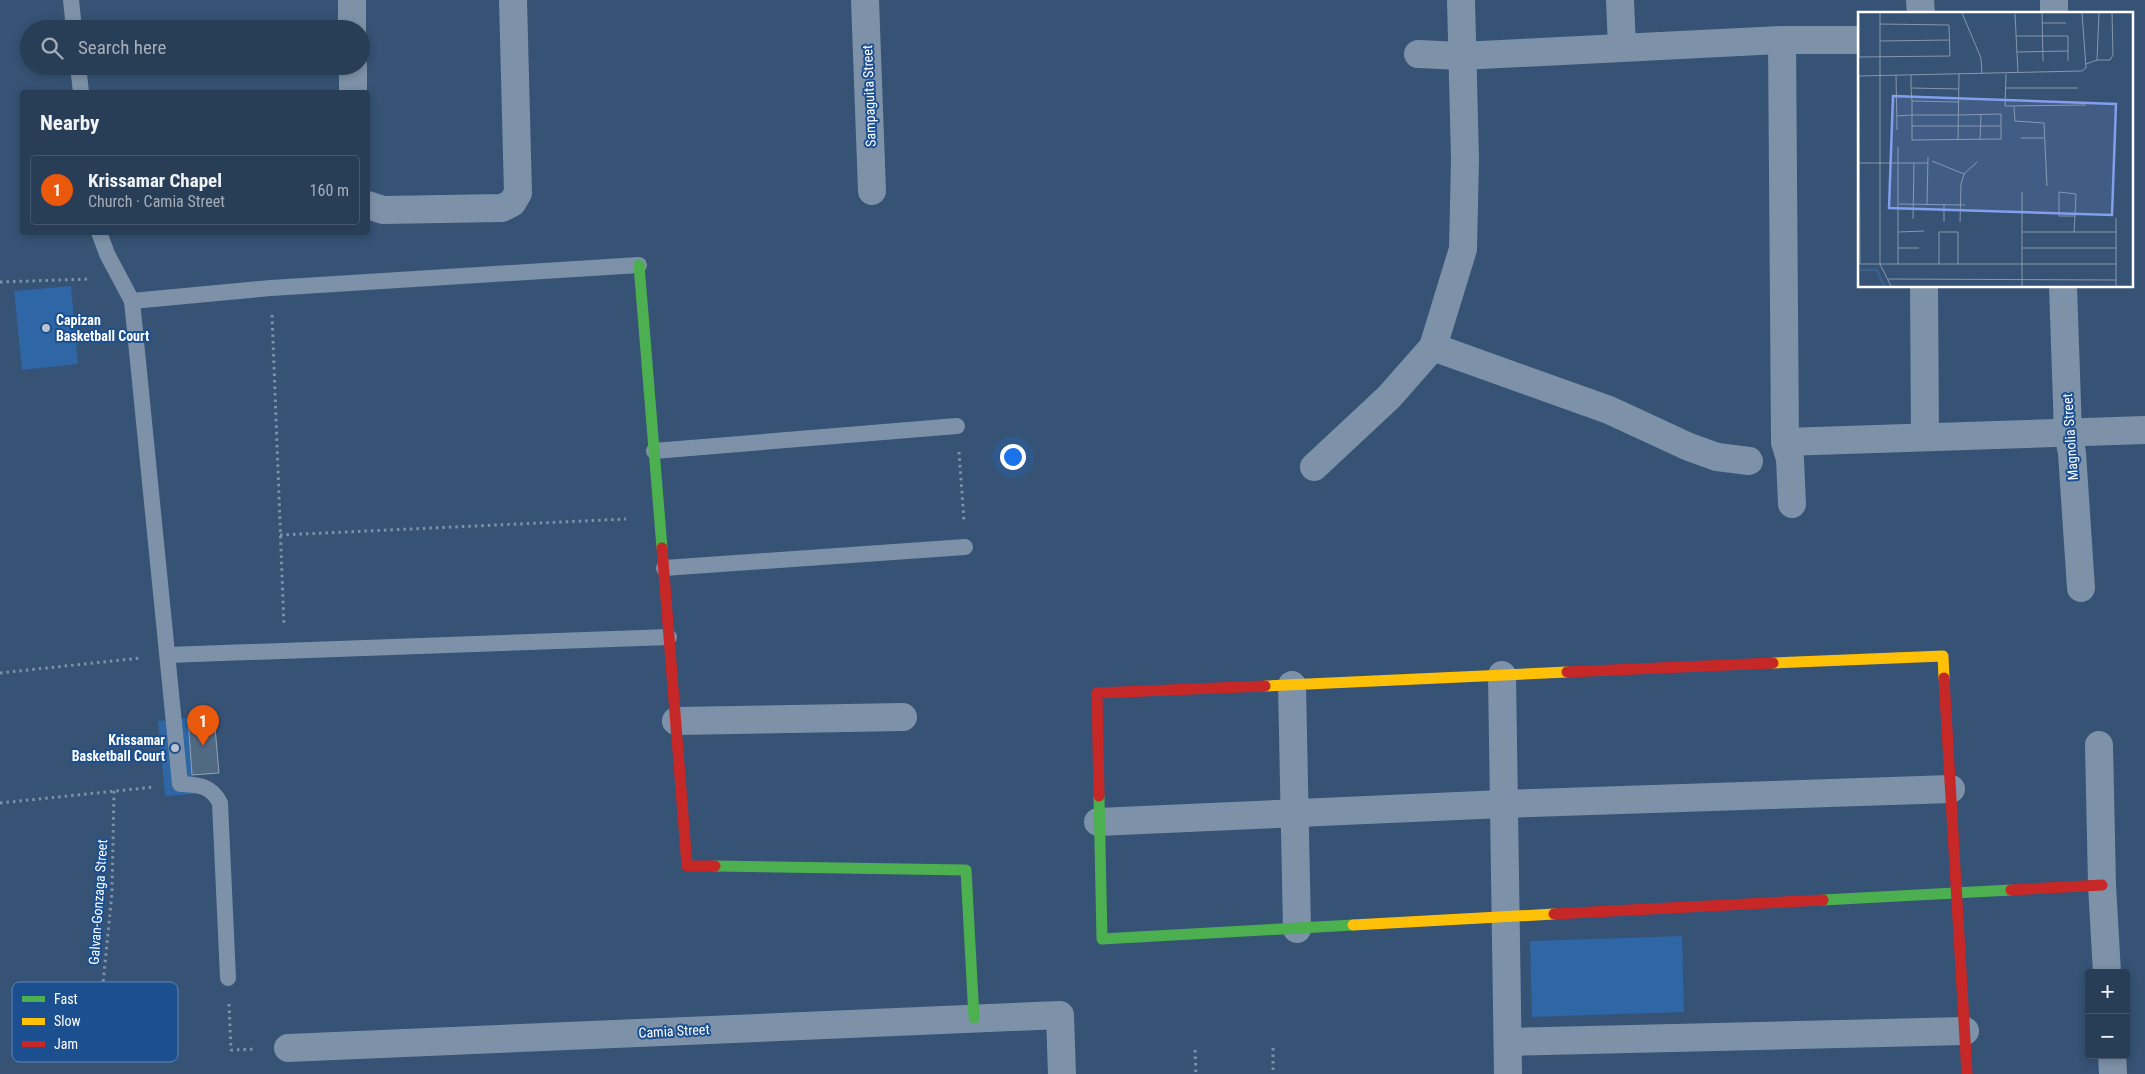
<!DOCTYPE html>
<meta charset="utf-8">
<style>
body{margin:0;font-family:"Roboto Condensed",sans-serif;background:#30455d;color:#f1f3f6}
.controls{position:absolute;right:15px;bottom:15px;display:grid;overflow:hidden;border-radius:5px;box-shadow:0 2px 8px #0003}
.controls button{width:45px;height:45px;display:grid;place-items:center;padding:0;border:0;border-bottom:1px solid #44576d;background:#283e57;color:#f1f3f6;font:25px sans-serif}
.you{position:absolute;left:1012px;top:456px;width:18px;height:18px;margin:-12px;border:4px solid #fff;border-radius:50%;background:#1a73e8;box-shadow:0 0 0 8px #1a73e833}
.badge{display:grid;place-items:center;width:32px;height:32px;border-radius:50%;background:#ea580c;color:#fff;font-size:16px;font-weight:700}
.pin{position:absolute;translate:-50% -41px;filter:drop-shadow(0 1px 2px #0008)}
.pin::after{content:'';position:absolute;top:26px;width:18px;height:15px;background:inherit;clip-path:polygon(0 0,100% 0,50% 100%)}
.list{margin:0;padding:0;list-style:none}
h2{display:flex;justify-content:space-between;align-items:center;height:65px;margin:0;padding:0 20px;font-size:21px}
h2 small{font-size:16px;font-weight:400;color:#a5aeba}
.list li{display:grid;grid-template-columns:32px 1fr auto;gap:15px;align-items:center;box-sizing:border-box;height:70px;margin:0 10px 10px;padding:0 10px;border:1px solid #44576d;border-radius:5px}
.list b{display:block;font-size:19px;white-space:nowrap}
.list p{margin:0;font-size:16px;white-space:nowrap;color:#a5aeba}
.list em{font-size:16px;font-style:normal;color:#a5aeba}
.icon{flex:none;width:28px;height:28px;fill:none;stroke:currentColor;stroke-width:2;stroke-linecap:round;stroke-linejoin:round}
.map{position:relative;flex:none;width:2145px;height:1074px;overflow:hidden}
.search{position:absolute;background:#283e57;box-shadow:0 2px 8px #0003;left:20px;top:20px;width:350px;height:55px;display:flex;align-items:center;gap:12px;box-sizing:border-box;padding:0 18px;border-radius:28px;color:#a5aeba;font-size:19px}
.panel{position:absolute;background:#283e57;box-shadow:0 2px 8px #0003;left:20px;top:90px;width:350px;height:145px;border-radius:5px}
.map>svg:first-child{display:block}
.green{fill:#2f66a5}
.building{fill:#526984;stroke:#92a2b6}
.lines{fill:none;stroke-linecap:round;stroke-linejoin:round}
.path{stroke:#7d92a8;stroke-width:3;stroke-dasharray:2.5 4;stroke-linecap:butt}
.lane{stroke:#7d92a8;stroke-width:16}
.street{stroke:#7d92a8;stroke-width:28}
.fast{stroke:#4caf50;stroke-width:11}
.slow{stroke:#ffc107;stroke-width:11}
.jam{stroke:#c62828;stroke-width:11}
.poi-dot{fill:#b9c2ce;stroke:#1b4f8f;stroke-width:2}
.labels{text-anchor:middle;stroke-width:4;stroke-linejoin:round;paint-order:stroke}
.street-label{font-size:14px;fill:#fff;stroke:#1b4f8f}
.poi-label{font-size:14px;font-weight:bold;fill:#fff;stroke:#1b4f8f;text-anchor:start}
.inset-river{fill:none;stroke:#3b618d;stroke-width:2.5}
.inset-road{fill:none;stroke:#8697ac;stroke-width:1}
.view{fill:#839eea;fill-opacity:0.15;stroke:#839eea;stroke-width:2.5}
.inset-edge{fill:none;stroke:#fff;stroke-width:2.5}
.key{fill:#1b4f8f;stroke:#5f84b1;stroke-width:1}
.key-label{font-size:14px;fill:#fff}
</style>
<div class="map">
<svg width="2145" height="1074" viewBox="0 0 2145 1074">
<rect width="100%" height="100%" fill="#365274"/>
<!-- green -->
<g class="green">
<path d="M71,286L78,364L22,370L14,291Z"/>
<path d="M188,718L194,794L165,796L158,721Z"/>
<path d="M1682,936L1684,1012L1532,1017L1530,941Z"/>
</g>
<!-- building -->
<path class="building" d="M214,716L219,773L192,775L188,718Z"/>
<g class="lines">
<!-- path -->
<g class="path">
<path d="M0,282L90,279"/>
<path d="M272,315L284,626"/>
<path d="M959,452L964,520"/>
<path d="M280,535L626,519"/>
<path d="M0,673L140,658"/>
<path d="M0,803L154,787"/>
<path d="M229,1004L231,1050L256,1049"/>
<path d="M100,1014L112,893L114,791"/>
<path d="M1273,1048V1074"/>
<path d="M1195,1050L1196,1074"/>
</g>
<!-- lane -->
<g class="lane">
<path d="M71,0L74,29"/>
<path d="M78,66L81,92"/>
<path d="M99,232L107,254L132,301L180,784C198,785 211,785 220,803L228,978"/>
<path d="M132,301L271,288L639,265"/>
<path d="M654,451L957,426"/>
<path d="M664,568L965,547"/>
<path d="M168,655L669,637"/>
</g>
<!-- street -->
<g class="street">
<path d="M352,0V29"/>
<path d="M865,0L872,191"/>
<path d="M1620,0L1622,47"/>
<path d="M1920,0L1921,14"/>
<path d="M2054,0V14"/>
<path d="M1782,40L1785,442L1790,459L1792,504"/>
<path d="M1418,54L1461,56L1782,40H1859"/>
<path d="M353,66V92"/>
<path d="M368,205L383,210L502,208L512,203L518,193L513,0"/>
<path d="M1924,286L1925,437"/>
<path d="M2063,286L2068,433L2072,453L2081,588"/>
<path d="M1433,347L1609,410L1689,447L1717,457L1749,461"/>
<path d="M1785,442L2145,430"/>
<path d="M1314,467L1389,397L1433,347L1463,249L1465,159L1461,0"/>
<path d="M1502,675L1508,1074"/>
<path d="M1292,685L1297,929"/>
<path d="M676,721L903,717"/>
<path d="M2099,745L2102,885L2107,973"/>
<path d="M1098,822L1503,804L1951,789"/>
<path d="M1508,1042L1965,1031"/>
<path d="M288,1048L1060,1015L1062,1074"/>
<path d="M2112,1055L2113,1074"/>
</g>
<!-- fast -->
<g class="fast">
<path d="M639,265L662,548"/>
<path d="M1099,796L1102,939L1353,925"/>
<path d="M715,866L966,870L974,1018"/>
<path d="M1823,900L2011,890"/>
</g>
<!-- slow -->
<g class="slow">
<path d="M1773,663L1943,656L1944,678"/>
<path d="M1265,686L1567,672"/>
<path d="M1353,925L1554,914"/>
</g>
<!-- jam -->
<g class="jam">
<path d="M662,548L687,866H715"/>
<path d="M1567,672L1773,663"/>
<path d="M1944,678L1967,1074"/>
<path d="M1099,796L1097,693L1265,686"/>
<path d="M2011,890L2102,885"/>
<path d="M1554,914L1823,900"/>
</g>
</g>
<!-- markers -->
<g class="poi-dot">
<circle cx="46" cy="328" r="5"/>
<circle cx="175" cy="748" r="5"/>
</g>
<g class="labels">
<!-- street labels -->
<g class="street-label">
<text transform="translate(869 96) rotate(-92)" y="5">Sampaguita Street</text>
<text transform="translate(2070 437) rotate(-94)" y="5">Magnolia Street</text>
<text transform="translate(98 902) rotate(-86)" y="5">Galvan-Gonzaga Street</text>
<text transform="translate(674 1031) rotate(-3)" y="5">Camia Street</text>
</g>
<!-- poi labels -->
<g class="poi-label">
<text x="56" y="325">Capizan<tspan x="56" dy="16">Basketball Court</tspan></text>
<text x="165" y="745" text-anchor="end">Krissamar<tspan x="165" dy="16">Basketball Court</tspan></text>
</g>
</g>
<!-- overview -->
<g transform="translate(1858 12)">
<rect width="275" height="275" fill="#365274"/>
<path class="inset-river" d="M0,258H19L26,274"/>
<path class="inset-road" d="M22,1V252L33,274M104,1L123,46L124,62M184,1L185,49M157,2L160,61M184,11H208M158,24H210V49M22,29L92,28M159,40L210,39M0,45L92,44L91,13L22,12M1,45V3M239,48H252L255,43L254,1M228,52L239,48L241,1M148,62L147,94L228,93M38,63L39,118M0,64L224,59L228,56L224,1M1,64L2,252H258M53,76L101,77M148,76H220M54,89L101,90M156,94L157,109L186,111L189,174M39,104L54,103H101L143,102V127L54,128V89L53,76V63M54,114H143M163,126H186M100,128L101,62M122,128L123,102M40,135V252M74,149L106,162M1,151H70M164,180V274M41,192L107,193M69,193L70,145M86,193V210M258,206V274M55,207L56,151M102,210L103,172L106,162L119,150M41,220L66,219M164,220H258M216,220L217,204L218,182L201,180V204H217M40,236H61M164,236H258M81,252V220H100V252M30,267L258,268"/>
<path class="view" d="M35,84L258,92L254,203L31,196Z"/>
<rect width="275" height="275" class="inset-edge"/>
</g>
<!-- legend -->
<rect x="12" y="982" width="166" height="80" rx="8" class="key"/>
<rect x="22" y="996" width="23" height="6" fill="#4caf50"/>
<rect x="22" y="1018" width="23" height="7" fill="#ffc107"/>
<rect x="22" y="1041" width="23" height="6" fill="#c62828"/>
<g class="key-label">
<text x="54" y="1004">Fast</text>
<text x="54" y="1026">Slow</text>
<text x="54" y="1049">Jam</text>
</g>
</svg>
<div class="controls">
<button>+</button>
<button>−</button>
</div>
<div class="you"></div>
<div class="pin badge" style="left:203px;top:746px">1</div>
<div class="search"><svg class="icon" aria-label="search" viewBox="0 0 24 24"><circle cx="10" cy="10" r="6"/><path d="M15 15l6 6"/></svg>Search here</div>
<section class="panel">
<h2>Nearby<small></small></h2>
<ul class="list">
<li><span class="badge">1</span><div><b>Krissamar Chapel</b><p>Church · Camia Street</p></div><em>160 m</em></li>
</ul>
</section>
</div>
